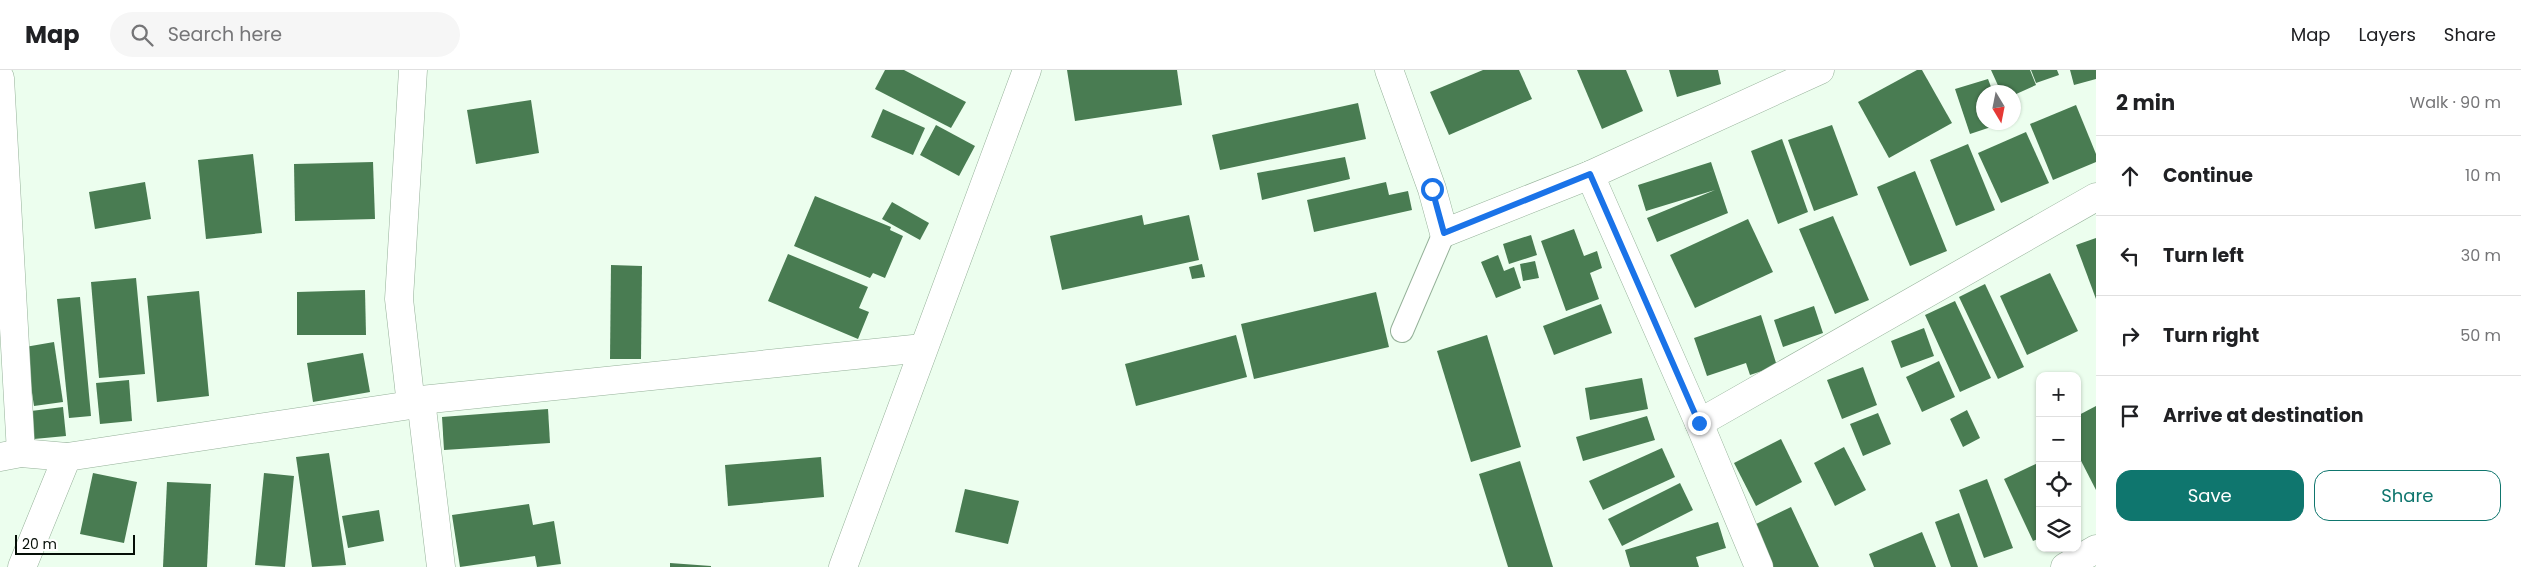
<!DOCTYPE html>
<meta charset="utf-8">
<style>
body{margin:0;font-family:Poppins,sans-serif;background:#f6f6f6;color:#202124}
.controls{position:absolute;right:15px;bottom:15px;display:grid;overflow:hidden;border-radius:10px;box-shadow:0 1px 4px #0004}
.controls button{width:45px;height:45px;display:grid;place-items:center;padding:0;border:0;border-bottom:1px solid #e0e0e0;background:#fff;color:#202124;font:25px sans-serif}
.compass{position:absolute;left:1976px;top:15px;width:45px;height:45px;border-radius:50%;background:#fff;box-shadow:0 1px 4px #0004;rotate:170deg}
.scale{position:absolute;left:15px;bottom:12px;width:120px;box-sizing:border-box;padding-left:5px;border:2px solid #050e07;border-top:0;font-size:14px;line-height:18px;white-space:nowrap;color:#050e07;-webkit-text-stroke:4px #fff;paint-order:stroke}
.stop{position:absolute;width:15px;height:15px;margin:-11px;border:4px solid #1a73e8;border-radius:50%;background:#fff}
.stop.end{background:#1a73e8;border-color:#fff;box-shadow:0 1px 5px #0008}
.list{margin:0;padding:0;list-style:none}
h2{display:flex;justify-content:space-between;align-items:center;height:65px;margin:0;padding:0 20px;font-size:21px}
h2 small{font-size:16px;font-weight:400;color:#757577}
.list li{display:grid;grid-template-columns:32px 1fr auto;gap:15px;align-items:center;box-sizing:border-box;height:80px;padding:0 20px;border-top:1px solid #e0e0e0}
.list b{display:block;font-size:19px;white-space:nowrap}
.list em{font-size:16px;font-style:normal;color:#757577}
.actions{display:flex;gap:10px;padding:15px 20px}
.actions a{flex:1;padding:11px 0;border:1px solid #0f766e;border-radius:15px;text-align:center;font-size:18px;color:#0f766e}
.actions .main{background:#0f766e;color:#fff}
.icon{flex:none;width:28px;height:28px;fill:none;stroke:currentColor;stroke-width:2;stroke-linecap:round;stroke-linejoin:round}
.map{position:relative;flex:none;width:2096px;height:497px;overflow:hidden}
header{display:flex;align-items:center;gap:30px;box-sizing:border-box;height:70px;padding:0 25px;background:#fff;border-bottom:1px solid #e0e0e0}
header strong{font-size:24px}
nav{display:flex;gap:28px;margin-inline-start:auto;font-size:18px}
.search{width:350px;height:45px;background:#f6f6f6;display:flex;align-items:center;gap:12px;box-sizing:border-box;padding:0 18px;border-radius:28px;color:#757577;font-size:19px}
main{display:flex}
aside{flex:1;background:#fff}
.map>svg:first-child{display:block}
.building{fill:#497c52}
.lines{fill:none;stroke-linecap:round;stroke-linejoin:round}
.lane-casing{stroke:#95b199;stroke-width:24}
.street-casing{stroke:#95b199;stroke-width:29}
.lane{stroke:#fff;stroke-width:22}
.street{stroke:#fff;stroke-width:28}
.route{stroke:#1a73e8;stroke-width:6}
</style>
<header>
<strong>Map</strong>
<div class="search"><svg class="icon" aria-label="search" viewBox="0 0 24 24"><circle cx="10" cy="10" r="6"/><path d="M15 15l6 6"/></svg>Search here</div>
<nav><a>Map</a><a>Layers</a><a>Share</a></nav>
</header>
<main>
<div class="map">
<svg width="2096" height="497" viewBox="0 0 2096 497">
<rect width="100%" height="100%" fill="#ecfeee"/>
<!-- building -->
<g class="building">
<path d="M885,0H904L966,32L951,58L875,19Z"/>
<path d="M1067,0H1177L1182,35L1075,51Z"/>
<path d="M1483,0H1519L1532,29L1449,65L1430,22Z"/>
<path d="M1577,0H1626L1643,41L1602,59Z"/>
<path d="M1669,0H1718L1721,14L1677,27Z"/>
<path d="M1917,0H1922L1952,53L1889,88L1858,32Z"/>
<path d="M1991,0H2030L2036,15L2014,25V22H2001Z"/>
<path d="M2031,0H2057L2059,5L2036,13Z"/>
<path d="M2070,0H2096V9L2074,15Z"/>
<path d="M1988,9L1993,22H1984V52L2003,53L1970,64L1955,19Z"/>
<path d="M531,30L539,83L476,94L467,40Z"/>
<path d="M1358,33L1366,69L1220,100L1212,65Z"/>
<path d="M2076,35L2096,84V92L2053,110L2030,54Z"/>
<path d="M883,39L925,58L913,85L871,67Z"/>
<path d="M936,55L975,76L959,106L920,85Z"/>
<path d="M1832,55L1858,125L1814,141L1788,70Z"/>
<path d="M2026,62L2049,113L2001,133L1978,83Z"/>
<path d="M1782,69L1808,142L1778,154L1751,81Z"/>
<path d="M1968,74L1995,140L1956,156L1930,90Z"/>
<path d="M253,84L262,163L206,169L198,90Z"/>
<path d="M1345,87L1350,109L1262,130L1257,103Z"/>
<path d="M373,92L375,149L295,151L294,94Z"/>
<path d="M1711,92L1728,143L1657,172L1647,148L1715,120L1646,141L1638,115Z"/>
<path d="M1915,101L1947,181L1910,196L1877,117Z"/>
<path d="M145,112L151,149L95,159L89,122Z"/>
<path d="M1386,112L1389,125L1408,121L1412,140L1314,162L1307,130Z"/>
<path d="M815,126L891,157L890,160L903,166L885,208L873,203L870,208L794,176Z"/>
<path d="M892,132L929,153L920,170L882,149Z"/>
<path d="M1142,145L1144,155L1189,145L1199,190L1062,220L1050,166Z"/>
<path d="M1833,146L1869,230L1835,244L1799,159Z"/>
<path d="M1748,149L1773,202L1695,238L1670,185Z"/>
<path d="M1574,159L1584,186L1597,181L1602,198L1590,203L1599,229L1566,241L1541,171Z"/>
<path d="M1531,165L1537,185L1509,194L1503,174Z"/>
<path d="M2096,168V229L2076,175Z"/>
<path d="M788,184L868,217L859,238L869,242L858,269L768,231Z"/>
<path d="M1498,185L1504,201L1514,197L1521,218L1496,228L1481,192Z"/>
<path d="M1535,191L1539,208L1523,211L1520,194Z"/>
<path d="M1202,194L1205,207L1192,209L1189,197Z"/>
<path d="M611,195L642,196L641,289H610Z"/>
<path d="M2050,203L2078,261L2027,285L2000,226Z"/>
<path d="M136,208L145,304L99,308L91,212Z"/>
<path d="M1985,214L2024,297L1998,309L1959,227Z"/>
<path d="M365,220L366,265H297V222Z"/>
<path d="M199,221L209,326L157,332L147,226Z"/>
<path d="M1376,222L1389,277L1254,309L1241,254Z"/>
<path d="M80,227L91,346L69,348L57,229Z"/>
<path d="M1955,231L1991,308L1960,322L1925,245Z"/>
<path d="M1601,234L1612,263L1554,285L1543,256Z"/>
<path d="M1814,236L1823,263L1783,277L1774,250Z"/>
<path d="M1761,245L1777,296L1750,305L1746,293L1707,306L1694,268Z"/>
<path d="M1924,258L1934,286L1901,298L1891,271Z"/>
<path d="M1236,265L1247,307L1136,336L1125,294Z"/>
<path d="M1487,265L1521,377L1471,392L1437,281Z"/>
<path d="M54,272L63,332L34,336L25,277Z"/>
<path d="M363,283L370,322L313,332L307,293Z"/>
<path d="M1939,291L1955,327L1922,342L1906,307Z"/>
<path d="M1863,297L1877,335L1842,349L1827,310Z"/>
<path d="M1642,308L1648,339L1590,350L1585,318Z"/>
<path d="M129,310L132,351L100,354L96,313Z"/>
<path d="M2096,336V420L2077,383V346Z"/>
<path d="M63,337L66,366L34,369L31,341Z"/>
<path d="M548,339L550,373L444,380L442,347Z"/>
<path d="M1967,340L1980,368L1963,377L1950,349Z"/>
<path d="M1878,343L1891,374L1863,386L1850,354Z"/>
<path d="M1647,346L1655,370L1583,391L1576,367Z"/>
<path d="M1781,369L1802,412L1756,436L1734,393Z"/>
<path d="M1844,377L1866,420L1835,436L1814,393Z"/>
<path d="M1662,378L1675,407L1603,440L1589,411Z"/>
<path d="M329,383L346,495L312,497L296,387Z"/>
<path d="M821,387L824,427L728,436L725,395Z"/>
<path d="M1520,391L1553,497H1508L1479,404Z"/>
<path d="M2040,392V468L2033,471L2004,409Z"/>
<path d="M93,403L137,412L124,473L80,464Z"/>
<path d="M264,403L294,406L285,497L255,495Z"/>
<path d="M1987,409L2013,478L1984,488L1959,420Z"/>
<path d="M167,412L211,414L207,497H163Z"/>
<path d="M1680,413L1693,440L1622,476L1608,449Z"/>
<path d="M965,419L1019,431L1008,474L955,462Z"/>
<path d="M529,434L533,455L554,451L561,494L537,497L535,486L460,497L452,445Z"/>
<path d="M1791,437L1819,497H1766L1754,455Z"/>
<path d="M379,440L384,471L348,478L342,446Z"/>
<path d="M1959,443L1978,497H1951L1935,452Z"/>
<path d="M1718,452L1726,478L1696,487L1699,497H1630L1625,480Z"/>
<path d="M1922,462L1936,497H1874L1869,484Z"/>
<path d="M670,493L711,496V497H670Z"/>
</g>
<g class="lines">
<!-- lane casing -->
<g class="lane-casing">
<path id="lane" d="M1402,261L1444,163"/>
</g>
<!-- street casing -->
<g class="street-casing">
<g id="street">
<path d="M1389,0L1432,119L1444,163L1590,105L1820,0"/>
<path d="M0,8L21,383"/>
<path d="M1590,105L1699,353L1759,497"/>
<path d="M421,330L441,497"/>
<path d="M411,335L399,229L413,0"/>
<path d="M1699,353L2096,127"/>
<path d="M0,387L21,383L67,387L411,335L421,330L923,278"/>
<path d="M22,497L67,387"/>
<path d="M843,497L1027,0"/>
<path d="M2065,497L2096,479"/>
</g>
</g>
<!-- lane -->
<use href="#lane" class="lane"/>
<!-- street -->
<use href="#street" class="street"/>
</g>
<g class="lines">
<!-- route -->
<path class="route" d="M1432,119L1444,163L1590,104L1699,353"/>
</g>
</svg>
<div class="controls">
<button>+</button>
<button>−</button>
<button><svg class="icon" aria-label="locate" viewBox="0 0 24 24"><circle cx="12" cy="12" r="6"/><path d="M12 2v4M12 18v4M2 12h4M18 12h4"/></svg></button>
<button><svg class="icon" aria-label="layers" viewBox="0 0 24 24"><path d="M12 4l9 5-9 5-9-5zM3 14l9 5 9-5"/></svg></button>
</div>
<svg class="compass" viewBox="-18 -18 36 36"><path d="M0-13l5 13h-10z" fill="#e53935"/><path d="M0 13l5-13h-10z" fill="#757577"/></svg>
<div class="scale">20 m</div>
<div class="stop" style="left:1432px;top:119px"></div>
<div class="stop end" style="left:1699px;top:353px"></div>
</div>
<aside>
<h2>2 min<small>Walk · 90 m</small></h2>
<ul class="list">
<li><svg class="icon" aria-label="ahead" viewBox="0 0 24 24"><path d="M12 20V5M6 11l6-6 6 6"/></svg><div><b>Continue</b></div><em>10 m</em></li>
<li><svg class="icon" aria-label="left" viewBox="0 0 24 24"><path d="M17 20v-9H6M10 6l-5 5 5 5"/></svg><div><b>Turn left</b></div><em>30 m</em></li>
<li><svg class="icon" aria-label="right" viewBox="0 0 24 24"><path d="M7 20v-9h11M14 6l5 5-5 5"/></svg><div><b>Turn right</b></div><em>50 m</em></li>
<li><svg class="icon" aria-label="arrive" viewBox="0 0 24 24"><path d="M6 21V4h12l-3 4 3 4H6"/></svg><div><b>Arrive at destination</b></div></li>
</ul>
<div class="actions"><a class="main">Save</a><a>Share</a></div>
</aside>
</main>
